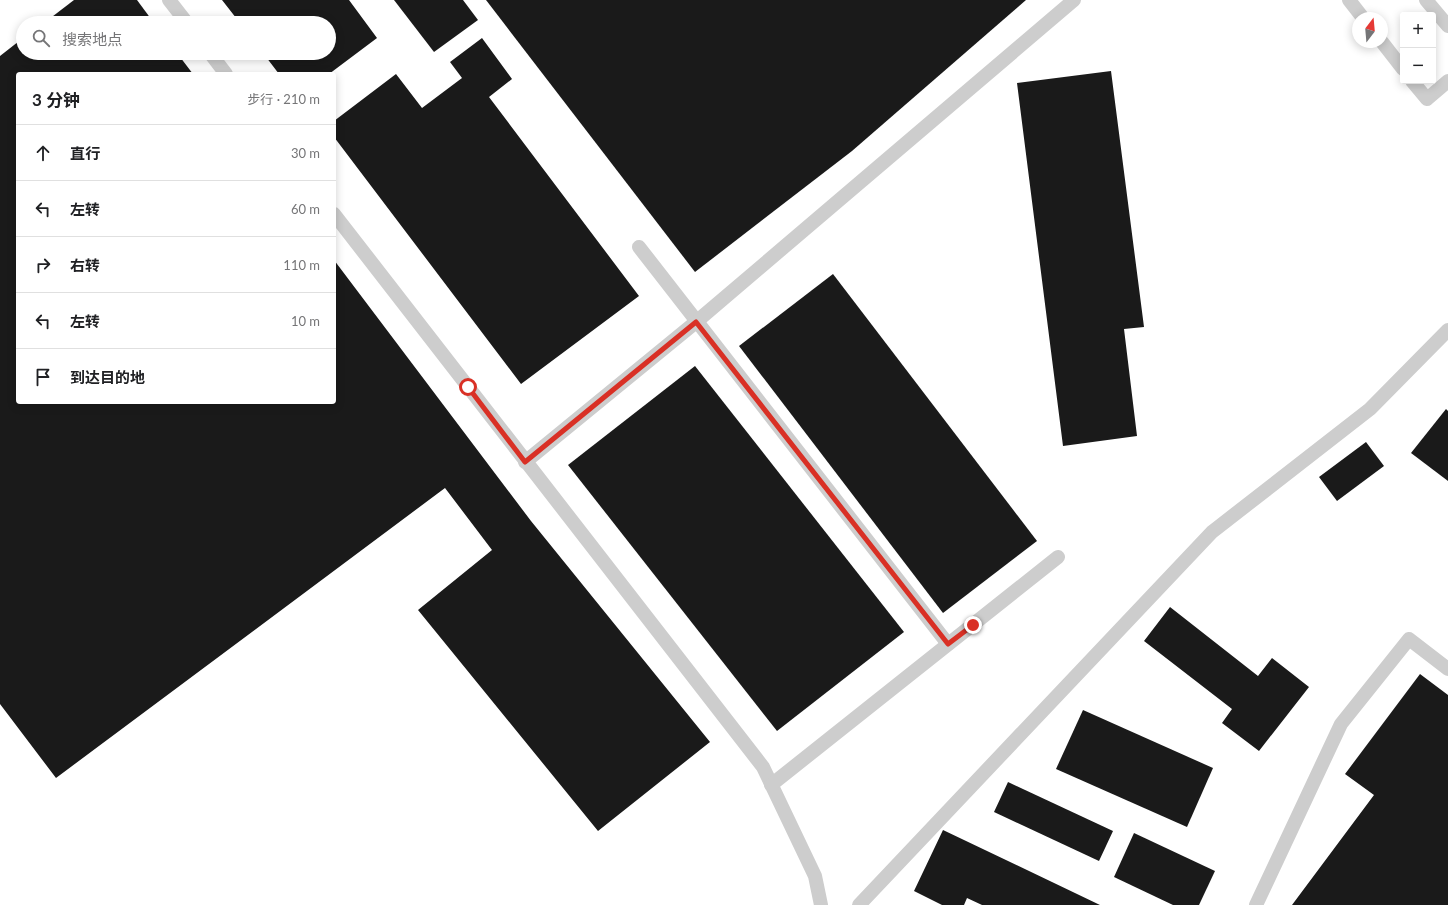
<!DOCTYPE html>
<html lang="zh">
<meta charset="utf-8">
<style>
body{margin:0;font-family:Lato,"Noto Sans SC",sans-serif;background:#f2f2f2;color:#202124}
.controls{position:absolute;right:12px;top:12px;display:grid;overflow:hidden;border-radius:4px;box-shadow:0 2px 10px #0003}
.controls button{width:36px;height:36px;display:grid;place-items:center;padding:0;border:0;border-bottom:1px solid #e0e0e0;background:#fff;color:#202124;font:20px sans-serif}
.compass{position:absolute;left:1352px;top:12px;width:36px;height:36px;border-radius:50%;background:#fff;box-shadow:0 2px 10px #0003;rotate:16deg}
.stop{position:absolute;width:12px;height:12px;margin:-9px;border:3px solid #d93025;border-radius:50%;background:#fff}
.stop.end{background:#d93025;border-color:#fff;box-shadow:0 1px 4px #0008}
.list{margin:0;padding:0;list-style:none}
h2{display:flex;justify-content:space-between;align-items:center;height:52px;margin:0;padding:0 16px;font-size:17px}
h2 small{font-size:13px;font-weight:400;color:#757577}
.list li{display:grid;grid-template-columns:26px 1fr auto;gap:12px;align-items:center;box-sizing:border-box;height:56px;padding:0 16px;border-top:1px solid #e0e0e0}
.list b{display:block;font-size:15px;white-space:nowrap}
.list em{font-size:13px;font-style:normal;color:#757577}
.icon{flex:none;width:22px;height:22px;fill:none;stroke:currentColor;stroke-width:2;stroke-linecap:round;stroke-linejoin:round}
.map{position:relative;flex:none;width:1448px;height:905px;overflow:hidden}
.search{position:absolute;background:#fff;box-shadow:0 2px 10px #0003;left:16px;top:16px;width:320px;height:44px;display:flex;align-items:center;gap:10px;box-sizing:border-box;padding:0 14px;border-radius:22px;color:#757577;font-size:15px}
.panel{position:absolute;background:#fff;box-shadow:0 2px 10px #0003;left:16px;top:72px;width:320px;height:332px;border-radius:4px}
.map>svg:first-child{display:block}
.building{fill:#1a1a1a}
.lines{fill:none;stroke-linecap:round;stroke-linejoin:round}
.service{stroke:#cdcdcd;stroke-width:14}
.route{stroke:#d93025;stroke-width:5}
</style>
<div class="map">
<svg width="1448" height="905" viewBox="0 0 1448 905">
<rect width="100%" height="100%" fill="#fff"/>
<!-- building -->
<g class="building">
<path d="M74,0H137L154,23H44Z"/>
<path d="M222,0H349L377,38L329,74H279L263,53H329V23H240Z"/>
<path d="M394,0H463L478,20L434,52Z"/>
<path d="M486,0H1026L852,151L695,272Z"/>
<path d="M23,38V53H177L193,74H18V402H334V260L531,521L710,742L598,831L418,610L492,550L445,488L56,778L0,704V56Z"/>
<path d="M482,38L512,79L489,97L639,296L521,384L334,137V121L396,74L422,108L462,78L450,62Z"/>
<path d="M1111,71L1144,327L1124,329L1137,436L1063,446L1017,83Z"/>
<path d="M833,274L1037,541L943,613L739,346Z"/>
<path d="M695,366L904,632L777,731L568,465Z"/>
<path d="M1446,409L1448,411V481L1411,453Z"/>
<path d="M1366,442L1384,466L1337,501L1319,477Z"/>
<path d="M1170,607L1258,676L1272,658L1309,687L1259,751L1222,723L1232,709L1144,641Z"/>
<path d="M1420,674L1448,695V905H1292L1374,795L1345,774Z"/>
<path d="M1083,710L1213,768L1187,827L1056,769Z"/>
<path d="M1008,782L1113,831L1099,861L994,812Z"/>
<path d="M943,830L1100,905H982L967,898L964,905H942L914,891Z"/>
<path d="M1134,833L1215,871L1199,905H1173L1114,877Z"/>
</g>
<g class="lines">
<!-- service -->
<g class="service">
<path d="M169,0L187,23"/>
<path d="M1349,0L1363,18"/>
<path d="M1426,0L1448,26"/>
<path d="M1382,42L1403,69"/>
<path d="M210,53L226,74"/>
<path d="M1412,81L1427,99L1448,81"/>
<path d="M334,214L763,767L815,876L821,905"/>
<path d="M639,247L948,644"/>
<path d="M525,462L696,322L1074,0"/>
<path d="M771,785L1058,557"/>
<path d="M859,905L1212,532L1370,409L1448,330"/>
<path d="M1256,905L1341,724L1409,639L1448,669"/>
</g>
</g>
<g class="lines">
<!-- route -->
<path class="route" d="M468,387L525,462L696,322L948,644L973,625"/>
</g>
</svg>
<div class="controls">
<button>+</button>
<button>−</button>
</div>
<svg class="compass" viewBox="-18 -18 36 36"><path d="M0-13l5 13h-10z" fill="#e53935"/><path d="M0 13l5-13h-10z" fill="#757577"/></svg>
<div class="stop" style="left:468px;top:387px"></div>
<div class="stop end" style="left:973px;top:625px"></div>
<div class="search"><svg class="icon" aria-label="search" viewBox="0 0 24 24"><circle cx="10" cy="10" r="6"/><path d="M15 15l6 6"/></svg>搜索地点</div>
<section class="panel">
<h2>3 分钟<small>步行 · 210 m</small></h2>
<ul class="list">
<li><svg class="icon" aria-label="ahead" viewBox="0 0 24 24"><path d="M12 20V5M6 11l6-6 6 6"/></svg><div><b>直行</b></div><em>30 m</em></li>
<li><svg class="icon" aria-label="left" viewBox="0 0 24 24"><path d="M17 20v-9H6M10 6l-5 5 5 5"/></svg><div><b>左转</b></div><em>60 m</em></li>
<li><svg class="icon" aria-label="right" viewBox="0 0 24 24"><path d="M7 20v-9h11M14 6l5 5-5 5"/></svg><div><b>右转</b></div><em>110 m</em></li>
<li><svg class="icon" aria-label="left" viewBox="0 0 24 24"><path d="M17 20v-9H6M10 6l-5 5 5 5"/></svg><div><b>左转</b></div><em>10 m</em></li>
<li><svg class="icon" aria-label="arrive" viewBox="0 0 24 24"><path d="M6 21V4h12l-3 4 3 4H6"/></svg><div><b>到达目的地</b></div></li>
</ul>
</section>
</div>
